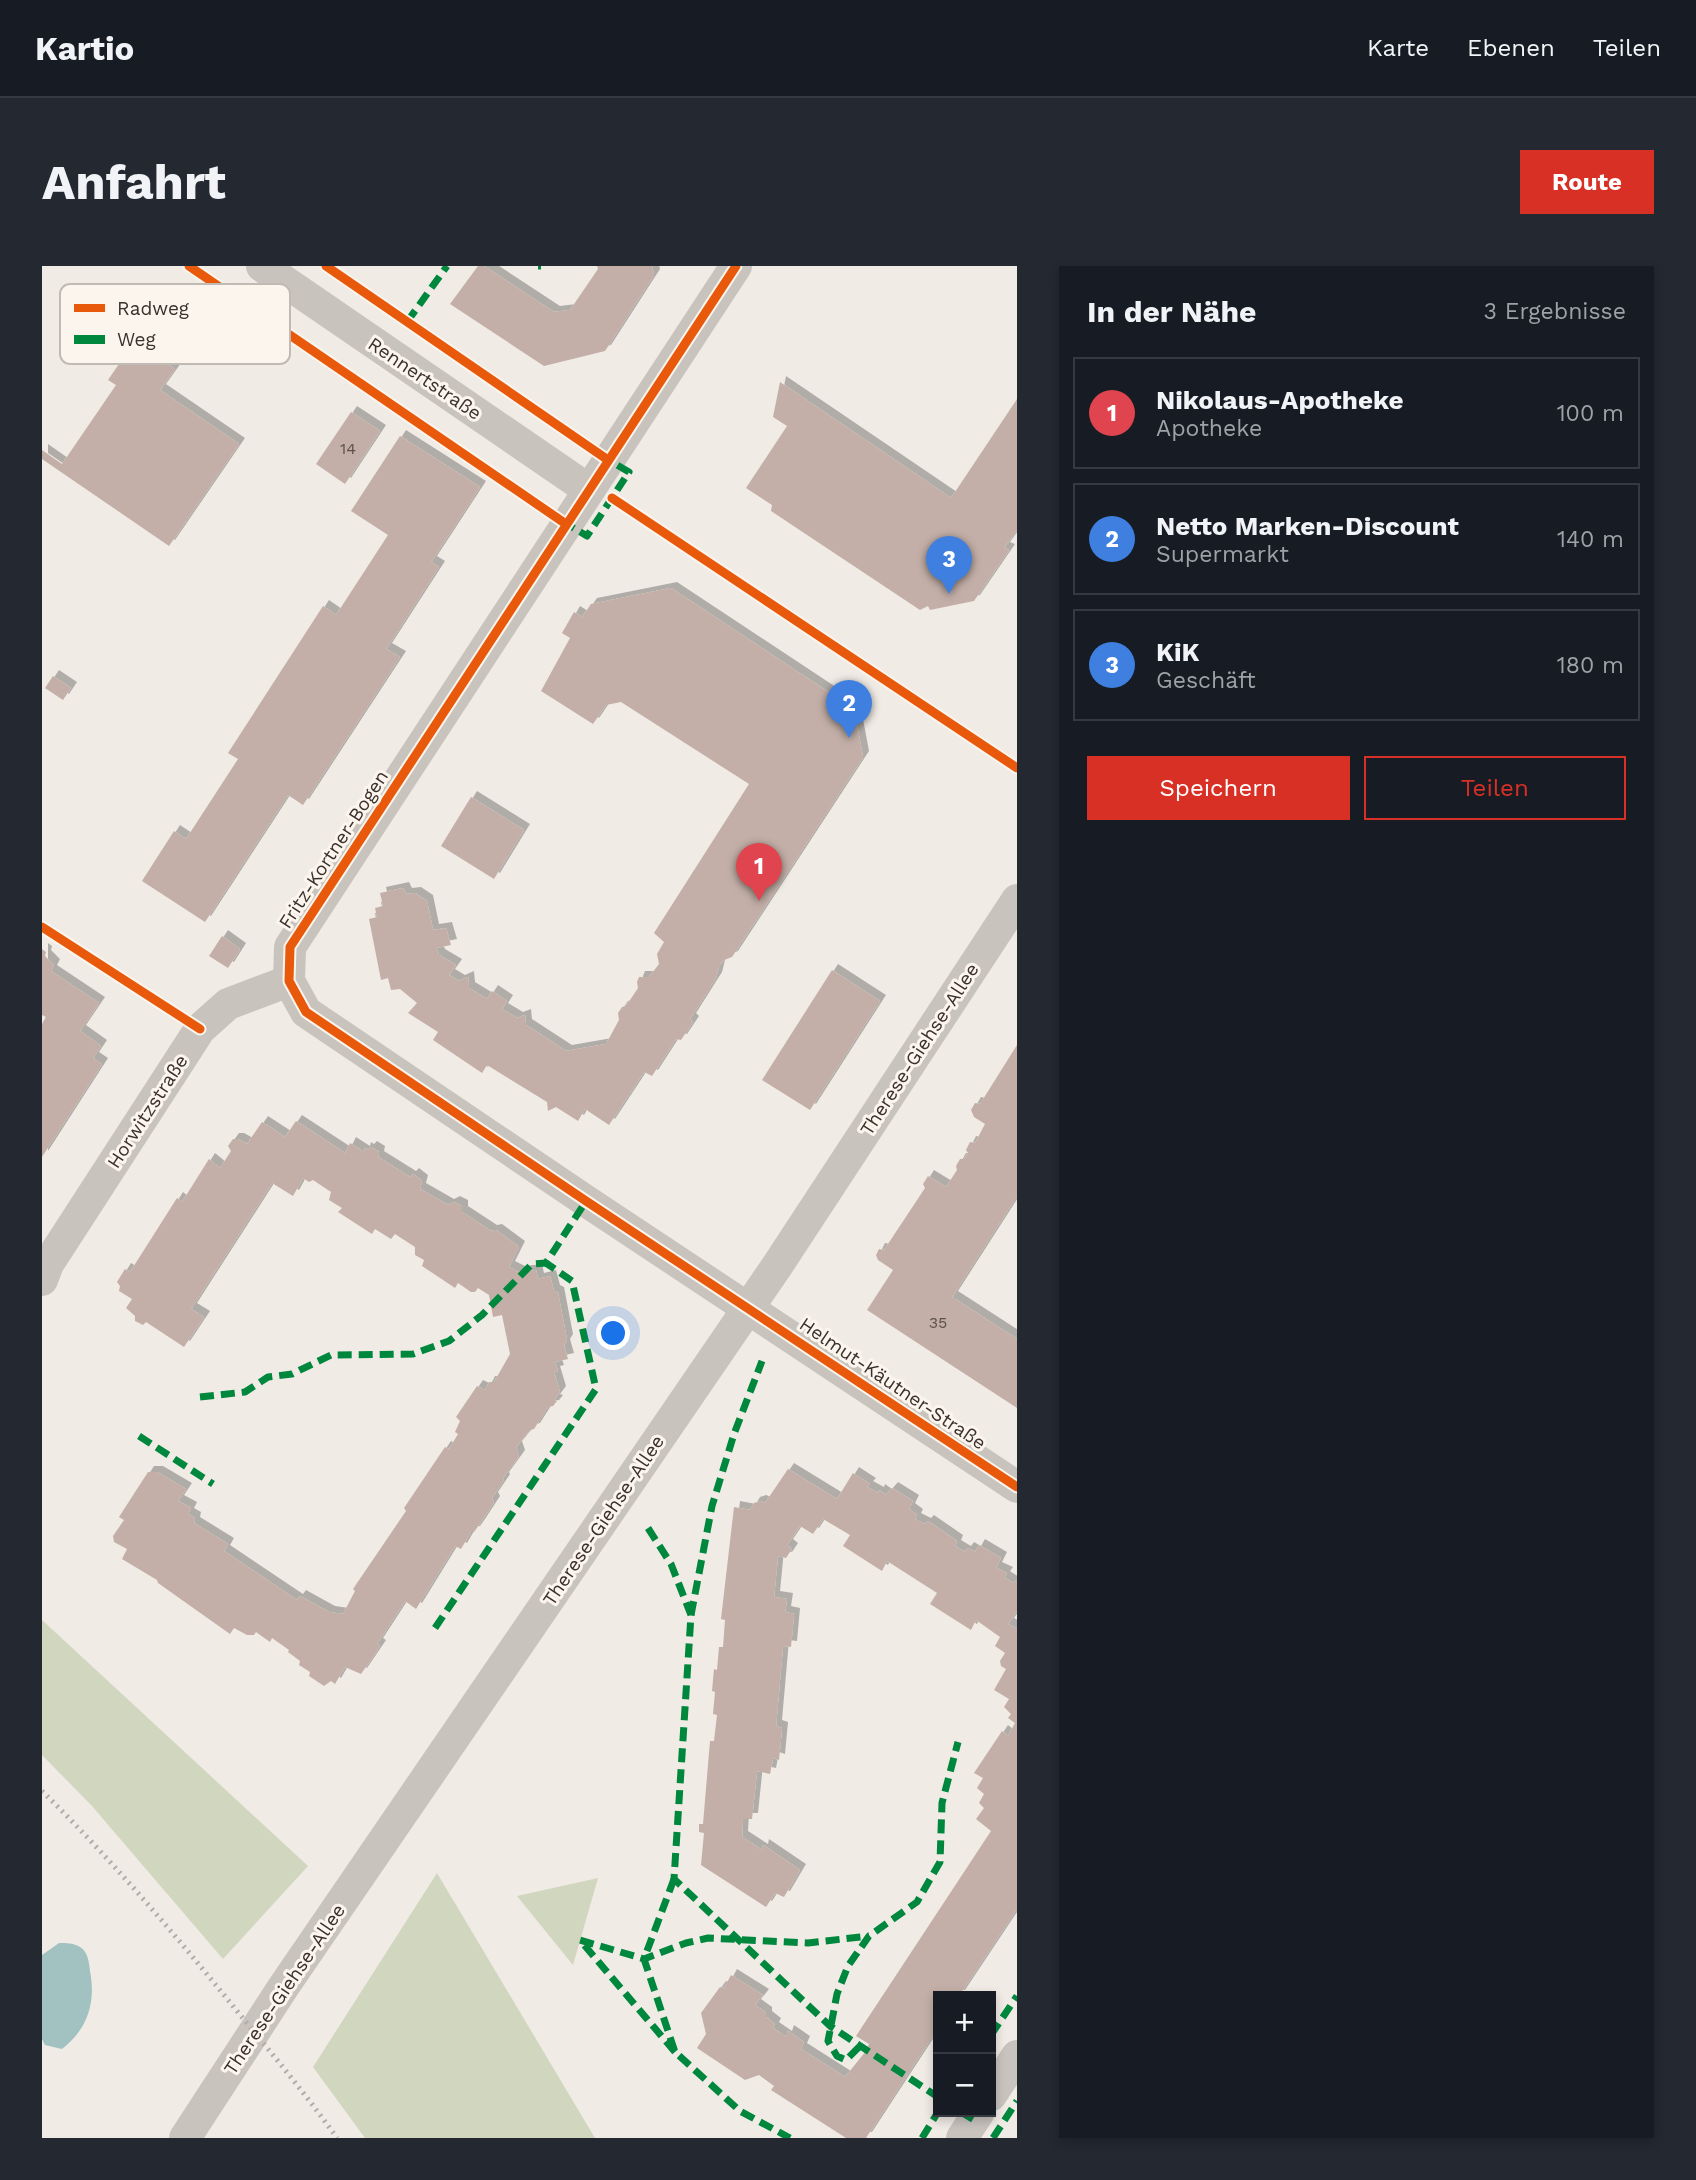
<!DOCTYPE html>
<html lang="de">
<meta charset="utf-8">
<style>
body{margin:0;font-family:"Work Sans",sans-serif;background:#242831;color:#f1f3f6}
.controls{position:absolute;right:21px;bottom:21px;display:grid;overflow:hidden;border-radius:0px;box-shadow:0 4px 10px #0003}
.controls button{width:63px;height:63px;display:grid;place-items:center;padding:0;border:0;border-bottom:2px solid #363941;background:#171b24;color:#f1f3f6;font:35px sans-serif}
.you{position:absolute;left:572px;top:1068px;width:24px;height:24px;margin:-18px;border:5px solid #fff;border-radius:50%;background:#1a73e8;box-shadow:0 0 0 10px #1a73e833}
.badge{display:grid;place-items:center;width:46px;height:46px;border-radius:50%;background:#d93025;color:#fff;font-size:23px;font-weight:700}
.pin{position:absolute;translate:-50% -58px;filter:drop-shadow(0 2px 4px #0008)}
.pin::after{content:'';position:absolute;top:37px;width:24px;height:21px;background:inherit;clip-path:polygon(0 0,100% 0,50% 100%)}
.list{margin:0;padding:0;list-style:none}
h2{display:flex;justify-content:space-between;align-items:center;height:91px;margin:0;padding:0 28px;font-size:30px}
h2 small{font-size:23px;font-weight:400;color:#9ea1a6}
.list li{display:grid;grid-template-columns:46px 1fr auto;gap:21px;align-items:center;box-sizing:border-box;height:112px;margin:0 14px 14px;padding:0 14px;border:2px solid #363941;border-radius:0px}
.list b{display:block;font-size:26px;white-space:nowrap}
.list p{margin:0;font-size:23px;white-space:nowrap;color:#9ea1a6}
.list em{font-size:23px;font-style:normal;color:#9ea1a6}
.actions{display:flex;gap:14px;padding:21px 28px}
.actions a{flex:1;padding:16px 0;border:2px solid #d93025;border-radius:0px;text-align:center;font-size:24px;color:#d93025}
.actions .main{background:#d93025;color:#fff}
.map{position:relative;flex:none;width:975px;height:1872px;overflow:hidden;border-radius:0px}
header{display:flex;align-items:center;gap:42px;box-sizing:border-box;height:98px;padding:0 35px;background:#171b24;border-bottom:2px solid #363941}
header strong{font-size:33px}
nav{display:flex;gap:38px;margin-inline-start:auto;font-size:24px}
.intro{display:flex;align-items:center;justify-content:space-between;box-sizing:border-box;height:168px;padding:0 42px}
h1{margin:0;font-size:49px}
.button{padding:18px 32px;border-radius:0px;background:#d93025;color:#fff;font-size:24px;font-weight:700}
main{display:flex;gap:42px;padding:0 42px}
aside{flex:1;background:#171b24;border-radius:0px;box-shadow:0 4px 10px #0003}
.map>svg:first-child{display:block}
.green{fill:#d1d6bf}
.water{fill:#a1c2c1}
.building{fill:#c3afa7;filter:url(#shadow)}
.lines{fill:none;stroke-linecap:round;stroke-linejoin:round}
.minor{stroke:#c9c3be;stroke-width:32}
.rail{stroke:#b1aca8;stroke-width:5;stroke-dasharray:2 5;stroke-linecap:butt}
.quiet{stroke:#00873e;stroke-width:7;stroke-dasharray:14 7;stroke-linecap:butt}
.cycleway-casing{stroke:#fbf5ee;stroke-width:13}
.cycleway{stroke:#e8590c;stroke-width:9}
.labels{text-anchor:middle;stroke-width:6;stroke-linejoin:round;paint-order:stroke}
.number-label{font-size:16px;fill:#5d504a}
.street-label{font-size:19px;fill:#3b302b;stroke:#fbf5ee}
.key{fill:#fbf5ee;stroke:#c1bab4;stroke-width:2}
.key-label{font-size:19px;fill:#3b302b}
</style>
<header>
<strong>Kartio</strong>
<nav><a>Karte</a><a>Ebenen</a><a>Teilen</a></nav>
</header>
<div class="intro"><h1>Anfahrt</h1><a class="button">Route</a></div>
<main>
<div class="map">
<svg width="975" height="1872" viewBox="0 0 975 1872">
<defs>
<filter id="shadow"><feDropShadow dx="6" dy="-6" stdDeviation="0" flood-color="#0004"/></filter>
</defs>
<rect width="100%" height="100%" fill="#f0ebe5"/>
<!-- green -->
<g class="green">
<path d="M0,1354L266,1600L181,1693L50,1540L0,1489Z"/>
<path d="M395,1607L553,1872H323L271,1801Z"/>
<path d="M556,1612L531,1699L475,1630Z"/>
</g>
<!-- water -->
<path class="water" d="M17,1677C24,1677 32,1677 38,1681C46,1686 47,1696 48,1705C54,1736 46,1763 20,1783L3,1779L0,1773V1689Z"/>
<!-- building -->
<g class="building">
<path d="M436,0H442L512,46L528,44L556,3L555,0H610L612,9L563,85L502,100L408,38Z"/>
<path d="M92,76L133,103L118,124L197,178L127,280L0,193V184L20,198L74,119L66,114Z"/>
<path d="M738,116L909,232L975,133V264L962,282L967,284L932,335L888,344L886,340L878,344L729,245L730,239L704,222L745,160L731,151Z"/>
<path d="M309,146L338,165L303,218L274,198Z"/>
<path d="M358,170L438,221L389,296L397,301L344,383L358,391L261,539L246,529L163,656L100,615L132,565L144,573L196,493L186,487L281,340L294,349L346,269L309,245Z"/>
<path d="M629,322L812,443L821,491L690,691L682,694L677,700L674,712L648,753L651,756L639,774L634,773L610,810L602,806L567,859L543,843L536,855L514,841L506,845L505,836L445,799L440,807L391,774L396,766L366,747L375,737L358,723L349,724L346,712L339,714L327,653L335,651L333,642L341,640L338,627L361,622L364,628L373,627L385,635L391,664L404,662L409,679L394,682L397,689L414,699L407,709L417,715L426,711L427,722L445,733L450,725L465,735L460,743L475,752L483,749L484,759L524,785L564,778L577,754L576,747L580,741L584,740L596,722L595,716L597,711H607L617,698L615,688L622,676L612,667L707,518L579,436L564,439L551,458L499,425L528,372L520,367L532,346L540,351L549,338Z"/>
<path d="M11,410L29,422L21,434L3,422Z"/>
<path d="M429,531L482,564L452,613L399,580Z"/>
<path d="M180,670L198,683L186,702L167,690Z"/>
<path d="M0,683L4,686L3,690L12,699L9,705L57,737L38,765L59,780L51,792L60,798L0,891V758L4,751L0,749Z"/>
<path d="M790,704L838,735L768,844L720,814Z"/>
<path d="M975,779V930L910,1031L975,1073V1142L825,1044L851,1004L836,994L834,989L837,983L842,984L883,922L881,918L886,910L904,921L915,904L914,900L918,893H922L926,887L924,884L928,876L933,877L943,858L932,851L929,844L933,837L938,838Z"/>
<path d="M254,855L303,887L308,877L322,886L323,882L326,884L329,881L337,886L336,891L368,911L371,908L380,915L378,923L406,939L412,936L420,940V946L449,965L454,964L477,981L467,1001L477,1006L494,1004L496,1013L508,1010L512,1025L516,1027L525,1074L522,1079L526,1093L513,1096L516,1105L512,1106L518,1126L512,1134L515,1135L511,1140L506,1141L492,1163L488,1164L474,1181L477,1190L461,1212L462,1214L450,1232L452,1236L437,1259L432,1266H429L419,1283L413,1280L374,1343L363,1335L335,1378L338,1380L319,1408L303,1401L293,1418L289,1415L282,1420L267,1410L268,1406L257,1399L258,1395L246,1386L247,1384L230,1372L228,1376L214,1366L212,1369H205L192,1362L188,1368L116,1317L115,1314L80,1293L85,1283L72,1276L71,1270L82,1254L77,1251L106,1206H115L144,1223L136,1235L149,1242L146,1248L153,1252L152,1257L186,1278L182,1285L255,1334L258,1330L287,1346L301,1348L313,1325L311,1323L364,1245L362,1242L403,1181L407,1183L416,1168L413,1166L418,1155L414,1151L435,1120L443,1124L447,1116H452L468,1088L460,1049L451,1051L447,1029L436,1022L433,1026H429L416,1017L413,1022L380,1000L382,994L373,989V981L353,968L349,973L333,963L330,968L296,946L300,942L287,934L289,926L271,914L267,916L261,912L251,930L230,917L149,1043L162,1051L142,1081L104,1056L101,1059L93,1055V1050L84,1042L90,1033L77,1025L78,1020L75,1016L83,1003L88,1006L135,932L140,936L167,893L178,902L189,885L186,880L191,873H196L205,878L220,856L243,871Z"/>
<path d="M746,1203L795,1233L811,1207L828,1218L825,1221L836,1227L837,1224L844,1229L850,1222L871,1235L867,1243L875,1249L873,1253L883,1258L886,1255L915,1275L913,1280L923,1286L926,1282L933,1286L937,1279L959,1292L954,1302L965,1307L962,1311L971,1317L975,1314V1345L966,1358L975,1363V1643L917,1730H896V1762L824,1872H804L729,1824L732,1820L717,1809L703,1814L655,1782L664,1768L659,1747L678,1721L682,1722L689,1709L721,1729L713,1739L724,1747V1751L733,1758L731,1762L744,1771L746,1765L762,1776L759,1783L803,1811L824,1785L827,1778L814,1770L949,1565L934,1553L942,1542L937,1537L942,1528L935,1522L941,1512L932,1507L960,1465L966,1470L973,1457L966,1452L969,1448L962,1441L967,1433L952,1424L964,1403L959,1400L958,1395L963,1387L953,1380L958,1371L934,1354L929,1364L888,1338L895,1327L845,1295L840,1305L801,1280L808,1269L781,1253L771,1268L758,1260L745,1279L750,1283L744,1292L736,1290L732,1331L745,1333L743,1346L752,1348L749,1381L741,1380L734,1460L740,1462L737,1494L731,1492L728,1508L715,1505L710,1553H701L700,1571L720,1584L721,1579L758,1604L742,1631L733,1627L724,1641L659,1599L662,1567L657,1566V1558H661L668,1475H672L675,1449L671,1448L673,1426L670,1425L672,1403L675,1404L677,1381H681L683,1354L679,1353L692,1241L708,1244L712,1237L718,1235L723,1237Z"/>
</g>
<g class="lines">
<!-- minor -->
<g class="minor">
<path d="M220,0L547,224"/>
<path d="M694,0L248,681L247,715L264,746L544,935L975,1221"/>
<path d="M0,1014L6,998L158,763L186,738L247,715"/>
<path d="M949,1829L975,1790"/>
<path d="M143,1872L242,1720L735,1000L975,634"/>
<path d="M920,1872L937,1846"/>
</g>
<!-- rail -->
<path class="rail" d="M0,1525C71,1595 136,1672 199,1750C232,1790 265,1830 295,1872"/>
<!-- quiet -->
<g class="quiet">
<path d="M496,0H499"/>
<path d="M365,56L405,0"/>
<path d="M520,255L545,270L587,206L563,192"/>
<path d="M158,1131L203,1126L226,1111L250,1108L289,1089L371,1088L407,1075L440,1049L490,998L504,997"/>
<path d="M97,1170L171,1218"/>
<path d="M606,1262L629,1298L649,1349L632,1613L788,1760L896,1831"/>
<path d="M649,1349L670,1240L692,1168L720,1095"/>
<path d="M393,1362L554,1123L530,1015L504,997L544,935"/>
<path d="M632,1613L602,1693L633,1786L698,1845L748,1872"/>
<path d="M949,1769L975,1730"/>
<path d="M817,1781L804,1794L795,1790L786,1775L795,1728L806,1700L827,1670L875,1636L898,1596L900,1537L916,1476"/>
<path d="M633,1786L538,1674L602,1693L644,1677L666,1672L766,1677L827,1670"/>
<path d="M919,1846L932,1854"/>
<path d="M880,1872L896,1846"/>
<path d="M951,1872L975,1835"/>
</g>
<!-- cycleway casing -->
<g class="cycleway-casing">
<g id="cycleway">
<path d="M147,0L524,258"/>
<path d="M284,0L566,194"/>
<path d="M694,0L248,681L247,715L264,746L544,935L975,1221"/>
<path d="M570,232L975,502"/>
<path d="M0,661L158,763"/>
</g>
</g>
<!-- cycleway -->
<use href="#cycleway" class="cycleway"/>
</g>
<g class="labels">
<!-- number labels -->
<g class="number-label">
<text x="306" y="188">14</text>
<text x="896" y="1062">35</text>
</g>
<!-- street labels -->
<g class="street-label">
<text transform="translate(383 112) rotate(34)" y="7">Rennertstraße</text>
<text transform="translate(291 583) rotate(-57)" y="7">Fritz-Kortner-Bogen</text>
<text transform="translate(877 783) rotate(-57)" y="7">Therese-Giehse-Allee</text>
<text transform="translate(105 845) rotate(-57)" y="7">Horwitzstraße</text>
<text transform="translate(851 1117) rotate(34)" y="7">Helmut-Käutner-Straße</text>
<text transform="translate(561 1254) rotate(-56)" y="7">Therese-Giehse-Allee</text>
<text transform="translate(242 1723) rotate(-56)" y="7">Therese-Giehse-Allee</text>
</g>
</g>
<!-- legend -->
<rect x="18" y="18" width="230" height="80" rx="10" class="key"/>
<rect x="32" y="38" width="31" height="8" fill="#e8590c"/>
<rect x="32" y="69" width="31" height="9" fill="#00873e"/>
<g class="key-label">
<text x="75" y="49">Radweg</text>
<text x="75" y="80">Weg</text>
</g>
</svg>
<div class="controls">
<button>+</button>
<button>−</button>
</div>
<div class="you"></div>
<div class="pin badge" style="left:717px;top:635px;background:#e0444e">1</div>
<div class="pin badge" style="left:807px;top:472px;background:#3f7fe0">2</div>
<div class="pin badge" style="left:907px;top:328px;background:#3f7fe0">3</div>
</div>
<aside>
<h2>In der Nähe<small>3 Ergebnisse</small></h2>
<ul class="list">
<li><span class="badge" style="background:#e0444e">1</span><div><b>Nikolaus-Apotheke</b><p>Apotheke</p></div><em>100 m</em></li>
<li><span class="badge" style="background:#3f7fe0">2</span><div><b>Netto Marken-Discount</b><p>Supermarkt</p></div><em>140 m</em></li>
<li><span class="badge" style="background:#3f7fe0">3</span><div><b>KiK</b><p>Geschäft</p></div><em>180 m</em></li>
</ul>
<div class="actions"><a class="main">Speichern</a><a>Teilen</a></div>
</aside>
</main>
